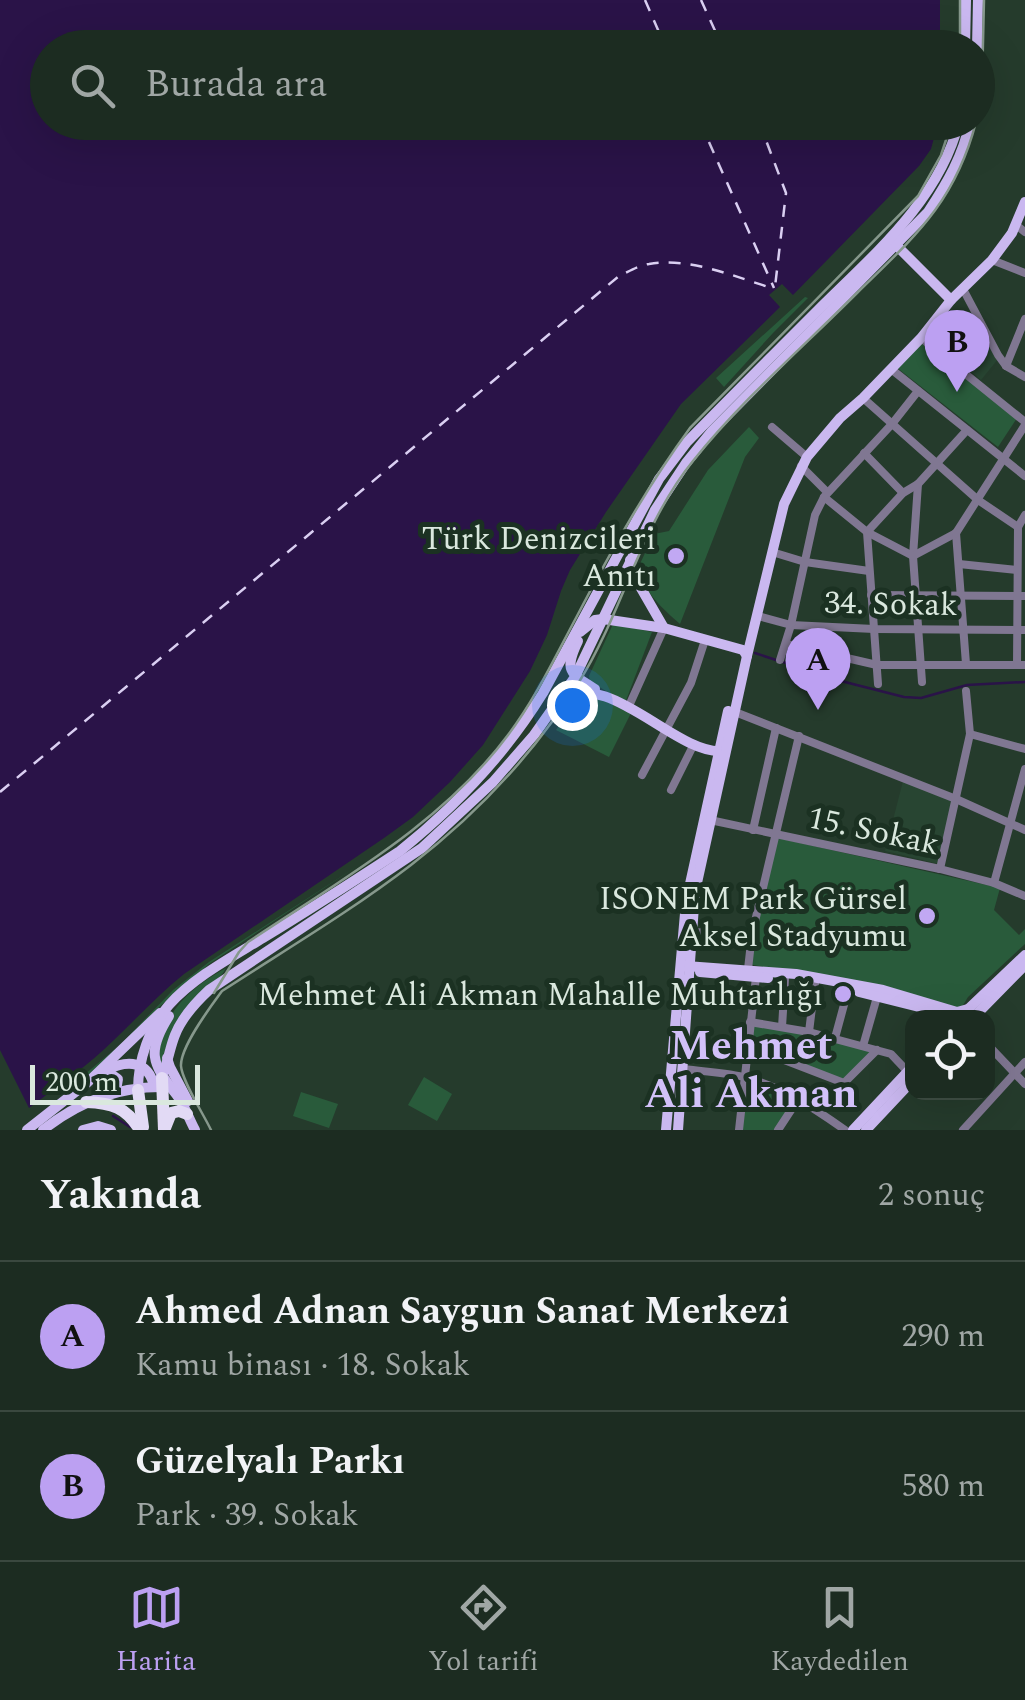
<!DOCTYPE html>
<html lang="tr">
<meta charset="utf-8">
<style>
body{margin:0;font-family:Spectral,serif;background:#25342a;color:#f1f3f6}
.controls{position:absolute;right:30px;bottom:30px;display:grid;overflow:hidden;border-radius:20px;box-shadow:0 10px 40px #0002}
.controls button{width:90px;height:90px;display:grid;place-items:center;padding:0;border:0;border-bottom:2px solid #3a483f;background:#1c2c21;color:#f1f3f6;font:50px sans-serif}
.scale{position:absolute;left:30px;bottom:25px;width:170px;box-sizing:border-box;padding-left:10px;border:5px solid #dae8de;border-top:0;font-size:28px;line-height:35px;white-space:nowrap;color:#dae8de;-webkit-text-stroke:8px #1b3122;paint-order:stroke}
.you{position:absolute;left:572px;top:705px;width:35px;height:35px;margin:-25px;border:8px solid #fff;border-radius:50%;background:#1a73e8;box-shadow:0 0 0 15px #1a73e833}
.badge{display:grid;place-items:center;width:65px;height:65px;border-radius:50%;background:#bca0f2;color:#111;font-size:32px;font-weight:700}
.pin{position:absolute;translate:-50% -82px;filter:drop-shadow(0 2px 5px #0008)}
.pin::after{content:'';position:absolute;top:52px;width:35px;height:30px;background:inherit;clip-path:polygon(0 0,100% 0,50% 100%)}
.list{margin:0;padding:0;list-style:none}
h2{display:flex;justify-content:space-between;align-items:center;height:130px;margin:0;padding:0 40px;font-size:42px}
h2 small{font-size:32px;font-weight:400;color:#a0a7a5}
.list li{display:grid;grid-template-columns:65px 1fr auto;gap:30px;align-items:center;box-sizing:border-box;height:150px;padding:0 40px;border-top:2px solid #3a483f}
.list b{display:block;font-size:38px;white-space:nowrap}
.list p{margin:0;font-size:32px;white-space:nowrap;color:#a0a7a5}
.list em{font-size:32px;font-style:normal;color:#a0a7a5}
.icon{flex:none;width:55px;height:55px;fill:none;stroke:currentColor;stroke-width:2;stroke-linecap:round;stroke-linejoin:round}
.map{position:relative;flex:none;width:1025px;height:1130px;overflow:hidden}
.search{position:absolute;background:#1c2c21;box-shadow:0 10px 40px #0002;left:30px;right:30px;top:30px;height:110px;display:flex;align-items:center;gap:25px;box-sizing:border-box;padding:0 35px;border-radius:55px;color:#a0a7a5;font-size:38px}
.sheet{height:430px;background:#1c2c21}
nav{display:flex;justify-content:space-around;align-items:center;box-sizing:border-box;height:140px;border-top:2px solid #3a483f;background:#1c2c21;font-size:28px;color:#a0a7a5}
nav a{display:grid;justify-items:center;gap:5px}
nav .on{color:#bca0f2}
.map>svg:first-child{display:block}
.built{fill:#284532}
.green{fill:#295b3b}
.water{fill:#2a1348}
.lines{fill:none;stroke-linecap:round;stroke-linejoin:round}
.stream{stroke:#2a1348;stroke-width:2.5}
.ferry{stroke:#dacff2;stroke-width:2.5;stroke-dasharray:12 10;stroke-linecap:butt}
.minor{stroke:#807792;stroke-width:8}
.major{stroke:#cab8f0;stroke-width:10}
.highway{stroke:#e2daf5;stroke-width:12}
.tram{stroke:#86988c;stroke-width:2.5}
.poi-dot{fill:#c1a8f3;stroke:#1b3122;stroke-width:4}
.labels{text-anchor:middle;stroke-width:10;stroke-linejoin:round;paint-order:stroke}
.poi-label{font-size:32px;fill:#dae8de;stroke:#1b3122;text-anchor:end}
.street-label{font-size:32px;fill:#dae8de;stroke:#1b3122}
.district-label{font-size:42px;font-weight:bold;fill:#d2c1f9;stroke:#1b3122}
</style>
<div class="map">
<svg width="1025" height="1130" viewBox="0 0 1025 1130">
<rect width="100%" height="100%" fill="#253b2c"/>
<!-- built -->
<g class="built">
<path d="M979,326L998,359L981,380L952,356Z"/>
<path d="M903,781L953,800L939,864L885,851Z"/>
</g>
<!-- green -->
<g class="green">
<path d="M805,297L808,298L773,333L724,387L716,378Z"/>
<path d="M922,341L1017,418L998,447L896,367Z"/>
<path d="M749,427L759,438L745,457L680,624C661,607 645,593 638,568L654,534L669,531L708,470Z"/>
<path d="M613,624L652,632L625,703L590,681L589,676Z"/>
<path d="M593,695L631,713L609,757L556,730L579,696Z"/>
<path d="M778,838L1000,888L994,910L1019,935L1025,929V944L968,997L959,1012L875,987L748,964Z"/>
<path d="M362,863L209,964L157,1009L132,1036L72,1091L67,1089L120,1045L173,990L209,962Z"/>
<path d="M226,968C220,981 205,986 196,997C180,1016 166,1041 161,1065C158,1055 159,1051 161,1041C168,1006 197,984 226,968Z"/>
<path d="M750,1022L877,1050L844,1083L748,1046Z"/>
<path d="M424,1077L452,1094L437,1121L408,1105Z"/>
<path d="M745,1077L799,1098L778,1130H739Z"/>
<path d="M301,1092L338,1104L329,1128L293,1116Z"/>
</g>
<!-- water -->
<path class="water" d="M0,0H940V47L48,48V122L938,123L931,149L919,166L793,295L782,284L769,295L780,307L681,404L606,512L570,570L561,591L547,635L530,671L483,745L450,782L413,817L384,838L184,974C159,994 138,1017 115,1039C89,1065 58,1086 29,1108L0,1050Z"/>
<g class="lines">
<!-- stream -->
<g class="stream">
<path d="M755,653L776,660"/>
<path d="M783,662L837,680L904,697L921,698L967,685L1025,682"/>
<path d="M113,1116L130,1127"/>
</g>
<!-- ferry -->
<g class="ferry">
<path d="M645,0L666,48"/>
<path d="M701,0L723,48"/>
<path d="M700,122L774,288"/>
<path d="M759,122L786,193L775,287"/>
<path d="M0,792L619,276C628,272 639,265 649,264C691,257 735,277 775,289"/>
</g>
<!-- minor -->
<g class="minor">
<path d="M1016,225L1025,232"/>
<path d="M992,260L1025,273"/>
<path d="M963,289L998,355L1006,366L1025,377"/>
<path d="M921,338L1025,422"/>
<path d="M947,360L980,323"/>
<path d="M1006,366L1025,319"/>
<path d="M891,369L1025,476"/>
<path d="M863,398L978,500L1018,527"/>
<path d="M772,427L807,457"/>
<path d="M864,453L903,493"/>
<path d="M801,466L827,492"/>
<path d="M918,484L913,556L922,682"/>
<path d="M824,497L867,532L913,556L956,533"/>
<path d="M956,533L966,664"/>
<path d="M956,533L1025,425"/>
<path d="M772,552L805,562L869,571"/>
<path d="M959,564L1017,570"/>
<path d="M871,595L1025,596"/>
<path d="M758,616L791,625L874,629L1025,630"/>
<path d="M786,644L877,665H1025"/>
<path d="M780,660L791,625L815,515L824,497L892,424L918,391"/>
<path d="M1017,665L1018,527L1025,515"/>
<path d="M878,684L867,532L903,493L918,484L967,430"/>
<path d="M628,708L664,628"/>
<path d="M735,712L956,799L1025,830"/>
<path d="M970,734L1025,749"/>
<path d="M642,775L691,683L705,640"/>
<path d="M671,790L694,744"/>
<path d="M710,820L940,869L994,883L1025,896"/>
<path d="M753,830L776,728"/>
<path d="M940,869L970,734L966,691"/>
<path d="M994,883L1025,769"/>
<path d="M690,932L752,934"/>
<path d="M748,969L752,934L799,736"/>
<path d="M750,1022L809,1032L891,1054L908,1072"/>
<path d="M782,1027L785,979"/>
<path d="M809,1032L815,983"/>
<path d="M835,1038L848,990"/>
<path d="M988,1045L1025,1084"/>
<path d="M748,1046L844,1083L877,1050"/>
<path d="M863,1046L877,997"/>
<path d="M684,1069C704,1072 727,1072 747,1078C784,1088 814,1108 845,1130"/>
<path d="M739,1130L756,977"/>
<path d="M778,1130L799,1098"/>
<path d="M963,1130L1025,1062"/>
</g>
<!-- major -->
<g class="major">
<path d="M965,48L966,0"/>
<path d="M977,48L978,0"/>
<path d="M896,245L951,300"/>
<path d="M630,560L634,576L664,628"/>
<path d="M580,632L595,620L603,619L664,628L743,650L747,656"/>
<path d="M578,641C564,670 569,673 595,689"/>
<path d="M561,701C606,666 676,755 722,751"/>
<path d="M686,966L796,974L883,990L957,1012L968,1009"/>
<path d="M700,972L768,978"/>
<path d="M859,992L939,1012L950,1018"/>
<path d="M964,1013L1025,955"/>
<path d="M169,1016C147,1051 151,1063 176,1094C184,1104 189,1119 195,1130"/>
<path d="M973,1018L1025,965"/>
<path d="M167,1058L170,1067L188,1101"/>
<path d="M106,1070C127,1060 149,1060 154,1087"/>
<path d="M103,1076L111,1074L118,1079L117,1085L107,1095"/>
<path d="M154,1087C167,1074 168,1052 175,1035C182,1017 195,1003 209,990L422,848L493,782L534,735L575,677L655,510L686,463L712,431L928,212C947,183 963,156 970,122"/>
<path d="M138,1090C138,1060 149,1028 169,1005C194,977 232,957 263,938C309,910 354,881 400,851C456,806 505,755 543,693L659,479L687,442C730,398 774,354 817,311C873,255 939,201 959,122"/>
<path d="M27,1130L88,1082L160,1013"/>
<path d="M43,1130C77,1103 117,1087 161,1087"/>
<path d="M83,1130L98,1126L111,1130"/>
<path d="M666,1130L686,902L728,711"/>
<path d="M678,1130L695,892L747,656L784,504L807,457L840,418L863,398L921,338L951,300L992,260L1012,233L1025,202"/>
<path d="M853,1130L912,1067"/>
<path d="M866,1130L912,1081"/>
</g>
<!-- highway -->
<g class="highway">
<path d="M162,1078L164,1130"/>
<path d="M138,1090L143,1127"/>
<path d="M86,1102C112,1103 126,1107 140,1130"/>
<path d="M165,1128L171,1113L179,1111L187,1114"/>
</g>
<!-- tram -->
<g class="tram">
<path d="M960,48V0"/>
<path d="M978,117L982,85L984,0"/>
<path d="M214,993L239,952L248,942C339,881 442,824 508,735C536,698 555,657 577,616C611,551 646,488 690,428L918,196L941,155L952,122"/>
<path d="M211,1130C204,1115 182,1081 181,1066C180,1047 211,1006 222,991C285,950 351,911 411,865C476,815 535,752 579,682C623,612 640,526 693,461C742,400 802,348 857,293C914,237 955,203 976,122"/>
</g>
</g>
<!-- markers -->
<g class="poi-dot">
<circle cx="676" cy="556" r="10"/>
<circle cx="927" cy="916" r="10"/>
<circle cx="843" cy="994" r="10"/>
</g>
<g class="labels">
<!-- poi labels -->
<g class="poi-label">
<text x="656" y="549">Türk Denizcileri<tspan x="656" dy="37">Anıtı</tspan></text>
<text x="907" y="909">ISONEM Park Gürsel<tspan x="907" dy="37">Aksel Stadyumu</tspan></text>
<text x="823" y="1005">Mehmet Ali Akman Mahalle Muhtarlığı</text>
</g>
<!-- street labels -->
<g class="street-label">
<text transform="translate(891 603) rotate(1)" y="11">34. Sokak</text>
<text transform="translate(874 830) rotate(12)" y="11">15. Sokak</text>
</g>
<!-- district labels -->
<g class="district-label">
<text x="751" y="1059">Mehmet<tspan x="751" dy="48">Ali Akman</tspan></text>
</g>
</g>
</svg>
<div class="controls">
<button><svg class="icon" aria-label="locate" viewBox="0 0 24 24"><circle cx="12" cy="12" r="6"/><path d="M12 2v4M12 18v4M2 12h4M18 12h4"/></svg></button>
</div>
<div class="scale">200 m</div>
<div class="you"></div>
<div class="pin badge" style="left:818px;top:710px">A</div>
<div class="pin badge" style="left:957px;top:392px">B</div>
<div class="search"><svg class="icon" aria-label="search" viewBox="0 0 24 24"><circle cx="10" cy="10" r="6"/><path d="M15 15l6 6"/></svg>Burada ara</div>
</div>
<section class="sheet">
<h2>Yakında<small>2 sonuç</small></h2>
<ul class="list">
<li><span class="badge">A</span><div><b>Ahmed Adnan Saygun Sanat Merkezi</b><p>Kamu binası · 18. Sokak</p></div><em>290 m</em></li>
<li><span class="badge">B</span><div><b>Güzelyalı Parkı</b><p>Park · 39. Sokak</p></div><em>580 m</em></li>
</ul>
</section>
<nav>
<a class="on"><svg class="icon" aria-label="map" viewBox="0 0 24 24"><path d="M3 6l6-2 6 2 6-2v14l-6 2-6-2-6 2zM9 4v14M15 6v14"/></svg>Harita</a>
<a><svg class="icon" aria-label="directions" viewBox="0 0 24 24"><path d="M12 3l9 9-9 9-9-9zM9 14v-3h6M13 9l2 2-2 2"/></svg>Yol tarifi</a>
<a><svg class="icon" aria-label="saved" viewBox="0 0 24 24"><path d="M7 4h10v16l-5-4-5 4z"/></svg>Kaydedilen</a>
</nav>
